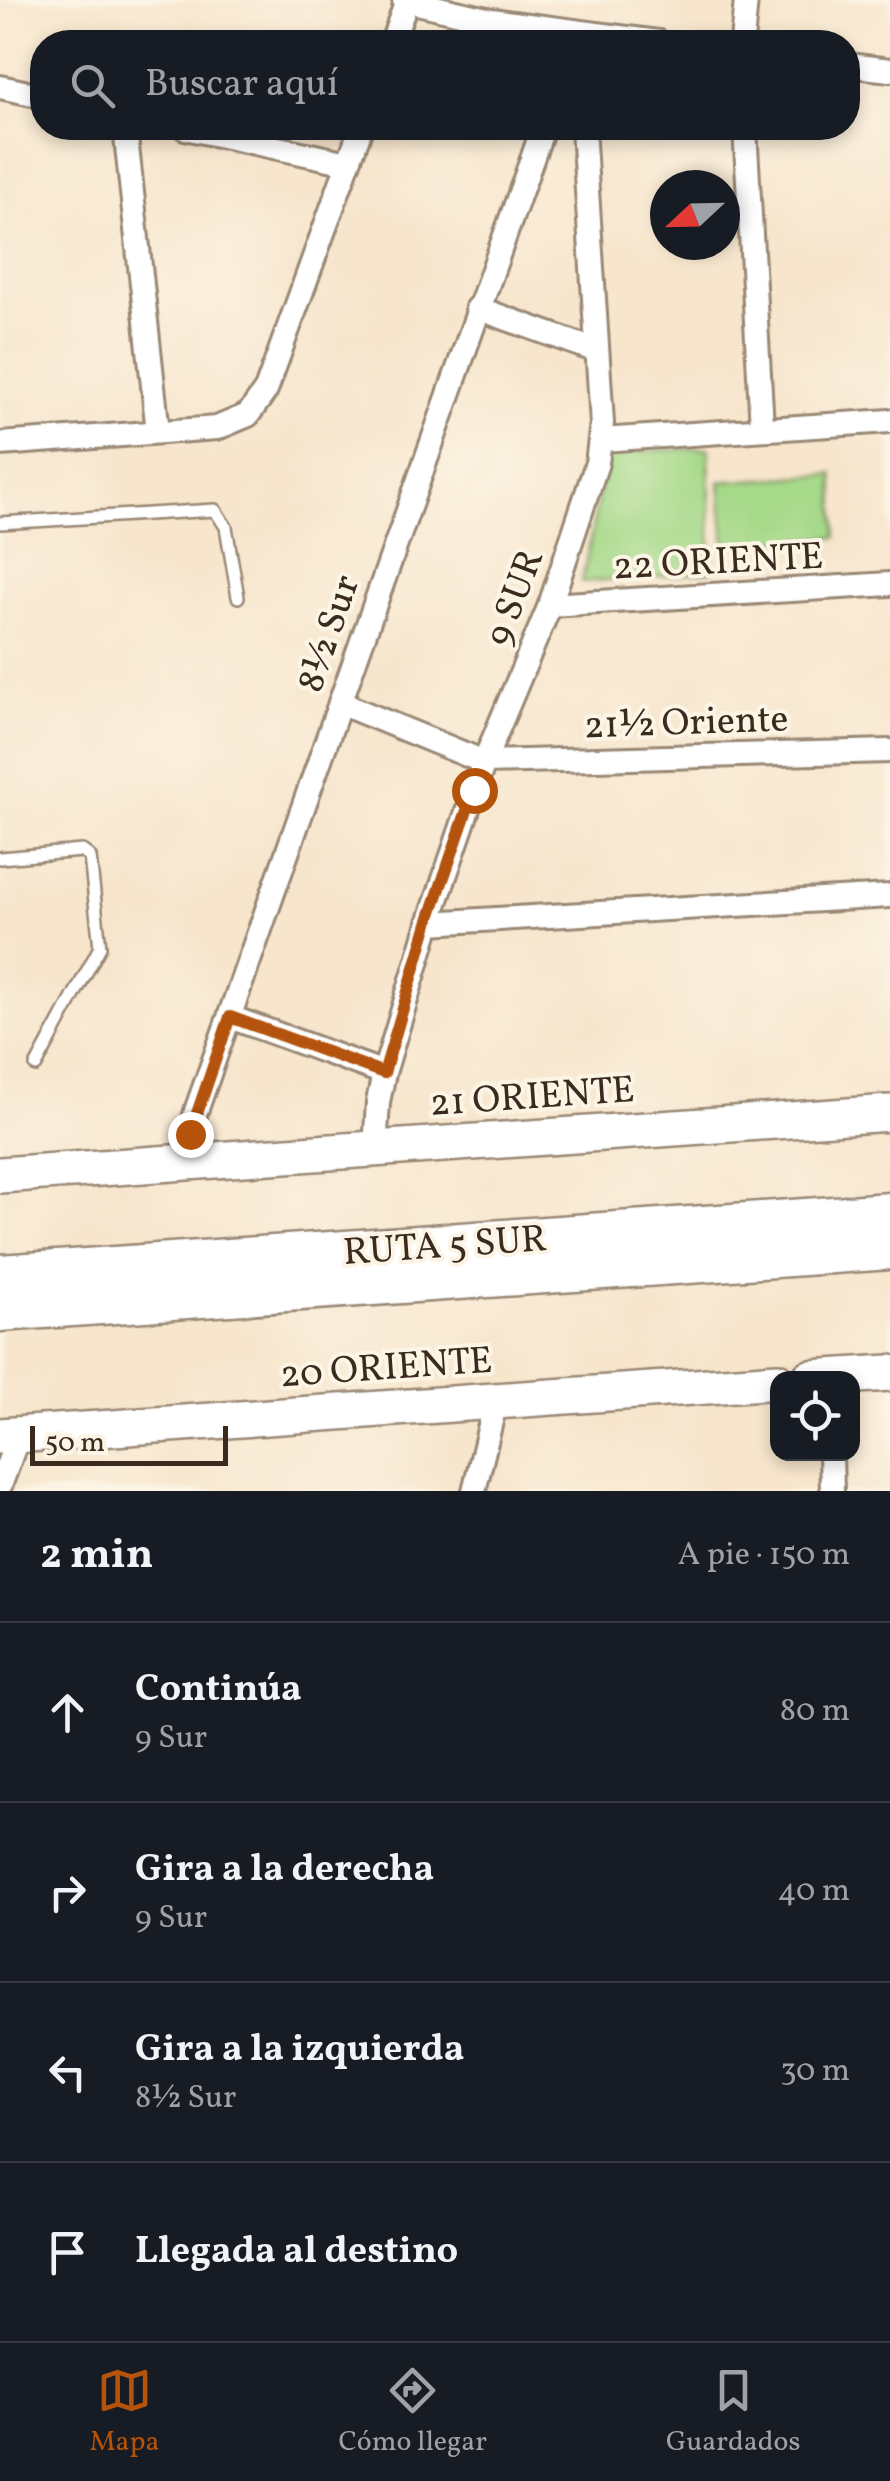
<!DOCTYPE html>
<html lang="es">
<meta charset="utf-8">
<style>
body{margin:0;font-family:Vollkorn,serif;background:#20242c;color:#f1f3f6}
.controls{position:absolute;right:30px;bottom:30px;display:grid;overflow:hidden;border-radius:20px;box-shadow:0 5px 15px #0003}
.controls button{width:90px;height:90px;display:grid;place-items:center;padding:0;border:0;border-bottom:2px solid #363941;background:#171b24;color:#f1f3f6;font:50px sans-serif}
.compass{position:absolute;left:650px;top:170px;width:90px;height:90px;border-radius:50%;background:#171b24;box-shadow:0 5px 15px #0003;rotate:248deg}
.scale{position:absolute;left:30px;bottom:25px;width:198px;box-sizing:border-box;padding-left:10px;border:5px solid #3b2a1e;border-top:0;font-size:28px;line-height:35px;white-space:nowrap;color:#3b2a1e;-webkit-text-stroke:8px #fcf5e5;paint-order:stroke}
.stop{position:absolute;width:30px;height:30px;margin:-22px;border:8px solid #b45309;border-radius:50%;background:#fff}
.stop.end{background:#b45309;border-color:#fff;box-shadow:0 2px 10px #0008}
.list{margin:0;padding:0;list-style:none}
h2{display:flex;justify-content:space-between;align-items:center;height:130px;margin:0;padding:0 40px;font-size:42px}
h2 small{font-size:32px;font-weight:400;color:#9ea1a6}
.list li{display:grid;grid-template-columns:65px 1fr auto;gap:30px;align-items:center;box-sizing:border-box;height:180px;padding:0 40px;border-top:2px solid #363941}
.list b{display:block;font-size:38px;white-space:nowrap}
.list p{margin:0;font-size:32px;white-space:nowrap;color:#9ea1a6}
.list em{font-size:32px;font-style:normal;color:#9ea1a6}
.icon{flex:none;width:55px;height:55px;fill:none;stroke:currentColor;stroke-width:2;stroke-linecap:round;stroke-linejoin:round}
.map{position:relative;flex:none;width:890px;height:1491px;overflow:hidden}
.search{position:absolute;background:#171b24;box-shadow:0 5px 15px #0003;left:30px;right:30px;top:30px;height:110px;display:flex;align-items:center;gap:25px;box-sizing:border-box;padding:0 35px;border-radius:40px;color:#9ea1a6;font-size:38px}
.sheet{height:850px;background:#171b24}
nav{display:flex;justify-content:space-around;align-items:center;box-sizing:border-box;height:140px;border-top:2px solid #363941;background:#171b24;font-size:28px;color:#9ea1a6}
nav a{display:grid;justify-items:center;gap:5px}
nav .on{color:#b45309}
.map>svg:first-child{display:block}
.park{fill:#a6d989;stroke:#708254;stroke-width:2.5}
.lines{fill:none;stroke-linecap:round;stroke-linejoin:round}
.service-casing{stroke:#998875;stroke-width:16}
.minor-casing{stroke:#998875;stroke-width:28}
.primary-casing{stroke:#998875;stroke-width:40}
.motorway-casing{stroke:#998875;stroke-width:45}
.service{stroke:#fff;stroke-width:11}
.minor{stroke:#fff;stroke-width:22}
.primary{stroke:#fff;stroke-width:35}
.motorway{stroke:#fff;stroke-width:40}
.route{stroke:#b45309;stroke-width:12}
.labels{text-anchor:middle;stroke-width:8;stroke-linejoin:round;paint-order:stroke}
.street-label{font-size:38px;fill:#3b2a1e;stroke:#fcf5e5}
</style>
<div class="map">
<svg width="890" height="1491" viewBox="0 0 890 1491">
<rect width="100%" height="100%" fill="#fcf5e5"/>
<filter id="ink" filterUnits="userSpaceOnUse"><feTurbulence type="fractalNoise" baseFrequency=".01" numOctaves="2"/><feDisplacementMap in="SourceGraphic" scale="20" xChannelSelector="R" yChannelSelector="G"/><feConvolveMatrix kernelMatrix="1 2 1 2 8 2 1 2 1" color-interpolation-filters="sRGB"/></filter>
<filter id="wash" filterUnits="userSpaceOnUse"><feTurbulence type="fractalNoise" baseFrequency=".0048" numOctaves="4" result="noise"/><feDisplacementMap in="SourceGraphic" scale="40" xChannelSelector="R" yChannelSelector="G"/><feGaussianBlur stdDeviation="2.25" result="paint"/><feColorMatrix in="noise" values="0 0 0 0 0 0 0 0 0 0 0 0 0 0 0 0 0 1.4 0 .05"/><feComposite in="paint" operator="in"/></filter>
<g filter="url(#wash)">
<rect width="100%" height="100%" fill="#f7e5cc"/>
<!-- park -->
<g class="park">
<path d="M709,448L711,572L582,582L607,453Z"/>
<path d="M833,474L837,537L725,545L720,482Z"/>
</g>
</g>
<g filter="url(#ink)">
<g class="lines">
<!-- service casing -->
<g class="service-casing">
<g id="service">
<path d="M0,523L215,510L226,527L238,597"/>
<path d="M0,858L82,851L90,857L100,947L36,1066"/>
</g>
</g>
<!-- minor casing -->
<g class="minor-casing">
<g id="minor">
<path d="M404,0L491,20L658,42"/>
<path d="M392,42L407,1"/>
<path d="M742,42L746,0"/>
<path d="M848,65L890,70"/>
<path d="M0,87L42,96"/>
<path d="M125,128L158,432"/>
<path d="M185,128L348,163"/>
<path d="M745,128L762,427"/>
<path d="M477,308L597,351"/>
<path d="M601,440L890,421"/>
<path d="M0,444L217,428L248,415L266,390L361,128"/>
<path d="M550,605L890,584"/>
<path d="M340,703L484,762L890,751"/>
<path d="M429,923L890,896"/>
<path d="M230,1017L384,1073"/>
<path d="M375,1148L378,1102L384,1073L429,923L484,762L550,605L597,463L602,423L583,128"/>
<path d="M180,1161L185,1156L196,1111L543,128"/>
<path d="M831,1454L832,1491"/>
<path d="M0,1486L19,1434"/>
<path d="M474,1491L496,1401"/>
</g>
</g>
<!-- primary casing -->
<g class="primary-casing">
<g id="primary">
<path d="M0,1175L890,1113"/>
<path d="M810,1378L890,1373"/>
<path d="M0,1436L778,1381"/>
</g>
</g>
<!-- motorway casing -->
<g class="motorway-casing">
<g id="motorway">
<path d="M0,1275L890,1213"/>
<path d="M0,1311L890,1249"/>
</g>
</g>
<!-- service -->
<use href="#service" class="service"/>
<!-- minor -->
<use href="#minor" class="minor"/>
<!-- primary -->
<use href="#primary" class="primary"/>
<!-- motorway -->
<use href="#motorway" class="motorway"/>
</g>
</g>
<g class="lines" filter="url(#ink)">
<!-- route -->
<path class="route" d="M190,1134L230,1017L384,1073L428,923L474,790"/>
</g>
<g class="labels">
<!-- street labels -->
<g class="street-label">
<text transform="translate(718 560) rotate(-3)" y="13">22 ORIENTE</text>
<text transform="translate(513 597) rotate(-69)" y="13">9 SUR</text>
<text transform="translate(327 633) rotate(-71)" y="13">8½ Sur</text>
<text transform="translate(686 721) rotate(-2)" y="13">21½ Oriente</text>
<text transform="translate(532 1095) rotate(-4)" y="13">21 ORIENTE</text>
<text transform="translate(445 1244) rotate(-4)" y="13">RUTA 5 SUR</text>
<text transform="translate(386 1366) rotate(-4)" y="13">20 ORIENTE</text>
</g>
</g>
</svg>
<div class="controls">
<button><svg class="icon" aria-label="locate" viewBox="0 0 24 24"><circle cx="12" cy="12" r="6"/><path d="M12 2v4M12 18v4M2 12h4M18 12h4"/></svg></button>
</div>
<svg class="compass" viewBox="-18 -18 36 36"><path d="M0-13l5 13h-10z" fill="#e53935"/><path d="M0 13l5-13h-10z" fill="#9ea1a6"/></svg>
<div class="scale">50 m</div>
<div class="stop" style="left:474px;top:790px"></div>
<div class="stop end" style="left:190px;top:1134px"></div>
<div class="search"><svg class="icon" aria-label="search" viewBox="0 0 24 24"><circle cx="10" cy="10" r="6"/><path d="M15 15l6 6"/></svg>Buscar aquí</div>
</div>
<section class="sheet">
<h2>2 min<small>A pie · 150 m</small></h2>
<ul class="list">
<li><svg class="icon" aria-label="ahead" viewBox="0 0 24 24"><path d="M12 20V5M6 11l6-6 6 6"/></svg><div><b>Continúa</b><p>9 Sur</p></div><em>80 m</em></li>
<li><svg class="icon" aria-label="right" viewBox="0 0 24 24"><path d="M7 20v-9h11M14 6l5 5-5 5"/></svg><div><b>Gira a la derecha</b><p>9 Sur</p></div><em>40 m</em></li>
<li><svg class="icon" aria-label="left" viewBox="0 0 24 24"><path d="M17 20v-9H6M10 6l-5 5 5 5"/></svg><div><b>Gira a la izquierda</b><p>8½ Sur</p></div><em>30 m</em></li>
<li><svg class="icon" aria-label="arrive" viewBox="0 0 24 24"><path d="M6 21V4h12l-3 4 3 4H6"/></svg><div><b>Llegada al destino</b></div></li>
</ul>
</section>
<nav>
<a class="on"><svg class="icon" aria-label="map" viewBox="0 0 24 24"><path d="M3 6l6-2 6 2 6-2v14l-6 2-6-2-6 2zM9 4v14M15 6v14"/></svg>Mapa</a>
<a><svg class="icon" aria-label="directions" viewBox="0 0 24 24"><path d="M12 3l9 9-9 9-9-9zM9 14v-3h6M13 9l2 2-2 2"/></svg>Cómo llegar</a>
<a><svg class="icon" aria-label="saved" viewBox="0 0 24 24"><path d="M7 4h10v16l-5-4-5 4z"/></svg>Guardados</a>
</nav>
